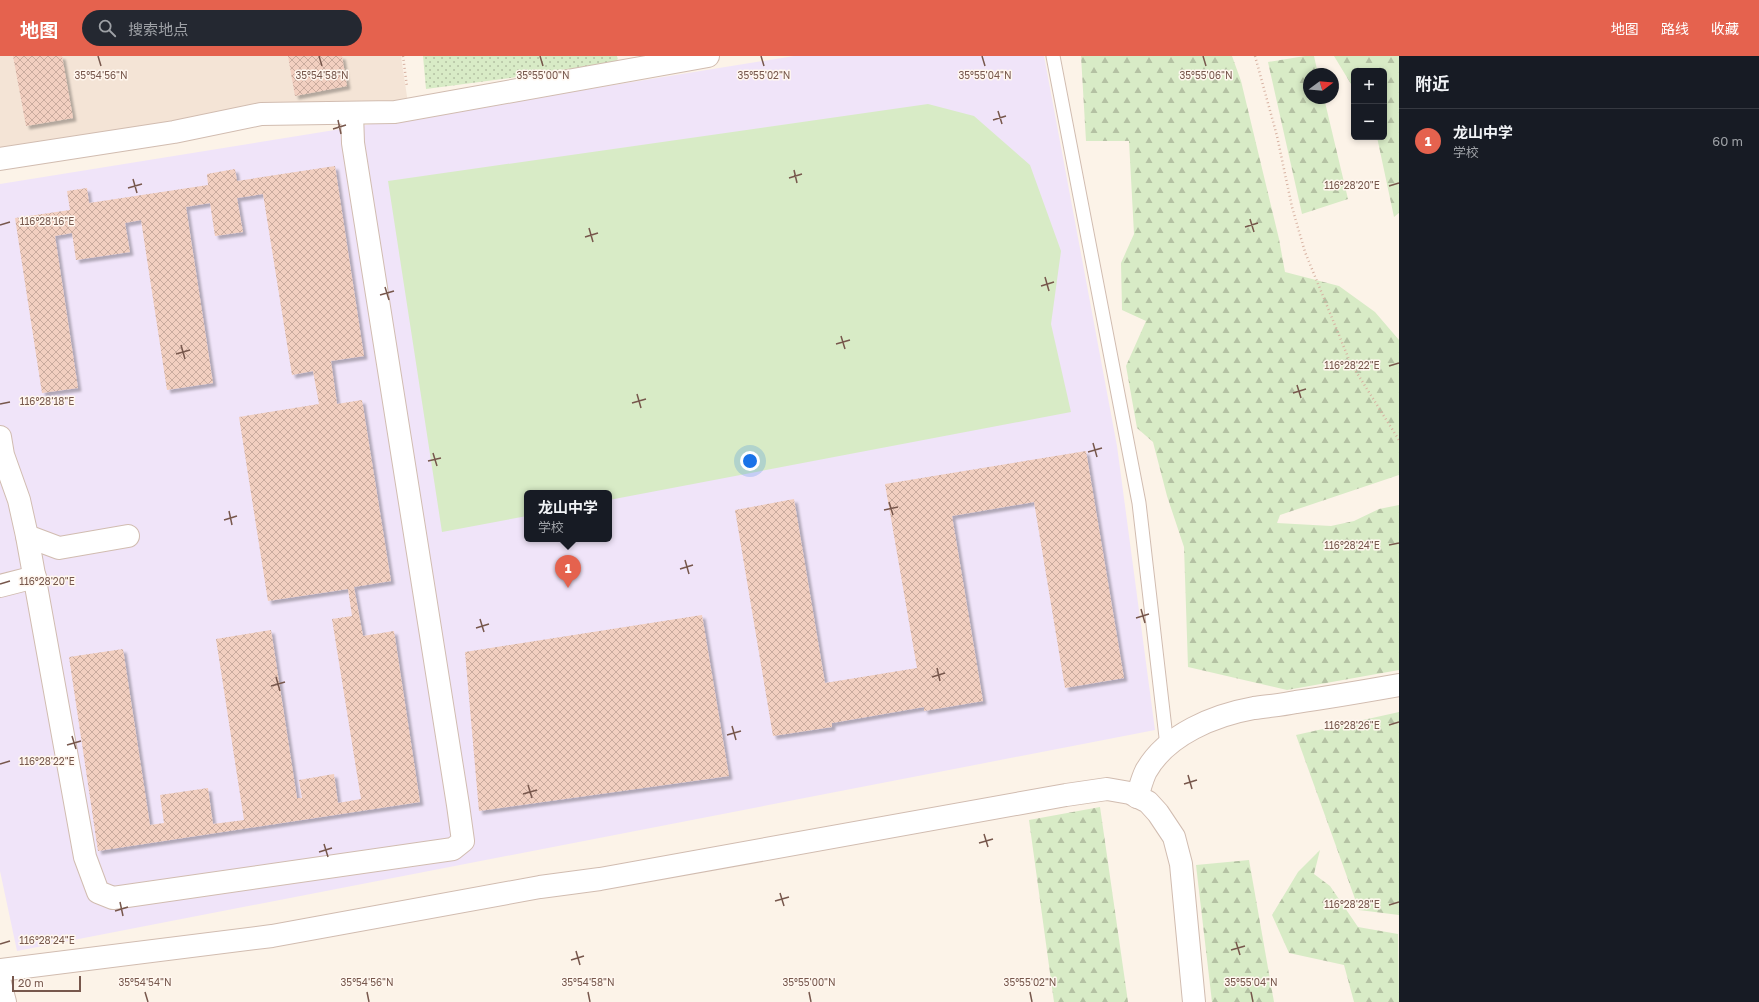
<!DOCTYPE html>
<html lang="zh">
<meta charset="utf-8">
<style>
body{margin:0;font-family:"Golos Text","Noto Sans SC",sans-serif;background:#242831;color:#f1f3f6}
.controls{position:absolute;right:12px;top:12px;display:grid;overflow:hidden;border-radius:6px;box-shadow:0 2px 6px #0003}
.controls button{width:36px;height:36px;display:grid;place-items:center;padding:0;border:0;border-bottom:1px solid #363941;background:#171b24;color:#f1f3f6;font:20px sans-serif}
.compass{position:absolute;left:1303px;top:12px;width:36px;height:36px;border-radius:50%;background:#171b24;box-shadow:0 2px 6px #0003;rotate:74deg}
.scale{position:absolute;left:12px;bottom:10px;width:69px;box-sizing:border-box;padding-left:4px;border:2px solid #77574c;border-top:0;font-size:11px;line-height:14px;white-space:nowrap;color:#77574c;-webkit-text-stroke:3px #fff7ef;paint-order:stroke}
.you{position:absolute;left:750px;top:405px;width:14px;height:14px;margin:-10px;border:3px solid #fff;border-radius:50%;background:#1a73e8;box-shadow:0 0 0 6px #1a73e833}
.badge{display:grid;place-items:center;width:26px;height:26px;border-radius:50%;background:#e5624e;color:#fff;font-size:13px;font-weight:700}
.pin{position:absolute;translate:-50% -33px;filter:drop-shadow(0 1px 2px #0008)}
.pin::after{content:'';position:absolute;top:21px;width:14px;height:12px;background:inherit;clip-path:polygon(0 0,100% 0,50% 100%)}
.popup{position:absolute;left:524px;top:434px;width:88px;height:52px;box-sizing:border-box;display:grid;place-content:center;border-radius:6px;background:#171b24;filter:drop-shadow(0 1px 3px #0005);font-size:13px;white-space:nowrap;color:#9ea1a6}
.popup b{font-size:15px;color:#f1f3f6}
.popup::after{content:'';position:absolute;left:50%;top:100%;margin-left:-8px;border:8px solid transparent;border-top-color:#171b24}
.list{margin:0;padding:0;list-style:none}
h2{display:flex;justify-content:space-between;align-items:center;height:52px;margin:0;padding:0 16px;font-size:17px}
h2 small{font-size:13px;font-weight:400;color:#9ea1a6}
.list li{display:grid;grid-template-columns:26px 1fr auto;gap:12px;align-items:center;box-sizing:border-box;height:64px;padding:0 16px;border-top:1px solid #363941}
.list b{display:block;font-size:15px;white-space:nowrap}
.list p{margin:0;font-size:13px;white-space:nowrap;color:#9ea1a6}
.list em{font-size:13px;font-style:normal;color:#9ea1a6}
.icon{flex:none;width:22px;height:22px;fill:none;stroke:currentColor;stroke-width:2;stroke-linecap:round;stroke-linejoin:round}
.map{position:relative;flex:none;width:1399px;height:946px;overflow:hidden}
header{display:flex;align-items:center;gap:24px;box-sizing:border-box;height:56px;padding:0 20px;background:#e5624e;color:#fff}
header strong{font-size:19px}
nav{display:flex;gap:22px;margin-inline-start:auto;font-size:14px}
.search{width:280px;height:36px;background:#242831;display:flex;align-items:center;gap:10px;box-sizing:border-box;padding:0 14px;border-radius:22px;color:#9ea1a6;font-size:15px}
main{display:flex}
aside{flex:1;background:#171b24}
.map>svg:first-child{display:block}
.residential{fill:#f4e4d6}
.education{fill:#f0e4f9;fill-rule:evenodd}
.grass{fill:url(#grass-dots)}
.forest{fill:url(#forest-firs)}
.pitch{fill:#d8ebc6}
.building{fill:url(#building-cross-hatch);filter:url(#shadow)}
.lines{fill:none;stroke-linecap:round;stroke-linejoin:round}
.service-casing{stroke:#d1bcb0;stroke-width:15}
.minor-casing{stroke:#d1bcb0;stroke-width:24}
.tertiary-casing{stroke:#d1bcb0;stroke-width:24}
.path{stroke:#d7b2a2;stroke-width:2.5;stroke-dasharray:1 3;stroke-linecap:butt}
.service{stroke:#fff;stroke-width:13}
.minor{stroke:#fff;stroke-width:22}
.tertiary{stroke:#fff;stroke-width:22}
.ticks{fill:none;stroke:#77574c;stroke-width:1.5}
.ticks-label{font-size:10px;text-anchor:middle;fill:#77574c;stroke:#fff7ef;stroke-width:3;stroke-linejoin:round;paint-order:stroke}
</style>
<header>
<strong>地图</strong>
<div class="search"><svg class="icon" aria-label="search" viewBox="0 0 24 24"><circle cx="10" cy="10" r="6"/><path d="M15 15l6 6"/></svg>搜索地点</div>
<nav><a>地图</a><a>路线</a><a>收藏</a></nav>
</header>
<main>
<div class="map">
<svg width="1399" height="946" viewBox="0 0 1399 946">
<defs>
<pattern id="grass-dots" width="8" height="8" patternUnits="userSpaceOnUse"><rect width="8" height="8" fill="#d8ebc6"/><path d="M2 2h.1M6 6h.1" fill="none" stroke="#b4c1a3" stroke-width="1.8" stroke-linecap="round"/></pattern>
<pattern id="forest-firs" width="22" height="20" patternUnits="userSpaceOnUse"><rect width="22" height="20" fill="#d8ebc6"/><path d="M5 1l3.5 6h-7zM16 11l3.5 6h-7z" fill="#b4c1a3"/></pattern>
<pattern id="building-cross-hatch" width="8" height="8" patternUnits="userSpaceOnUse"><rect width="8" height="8" fill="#f2cfc0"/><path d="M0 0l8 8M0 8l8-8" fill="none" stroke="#c9ab9e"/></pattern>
<filter id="shadow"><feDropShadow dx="3.5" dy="3.5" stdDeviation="1" flood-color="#0004"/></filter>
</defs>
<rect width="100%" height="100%" fill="#fcf3e8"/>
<!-- residential -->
<path class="residential" d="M0,0H401L409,54L261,58L0,101Z"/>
<!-- education -->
<path class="education" d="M794,0H1044L1117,390L1155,674L17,895L0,815V128ZM527,437H609V483H527Z"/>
<!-- grass -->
<path class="grass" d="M423,0H617L618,8L426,33Z"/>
<!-- forest -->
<g class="forest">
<path d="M1081,0H1232L1241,25L1279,183L1285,216L1339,230L1375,256L1399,284V419L1280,459L1277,467L1331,470L1354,465L1379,453L1399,449V614L1287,634L1188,611L1184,491L1167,440L1153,386L1137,372L1126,310L1146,265L1122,254L1121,207L1134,178L1129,85H1086Z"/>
<path d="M1305,0H1314L1318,18H1309V42H1324L1348,143L1302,158L1268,6Z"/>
<path d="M1334,0H1399V157L1394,161L1377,81H1384V15H1354V33Z"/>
<path d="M1399,656V859L1359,854L1296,679Z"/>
<path d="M1100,751L1128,946H1054L1029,764Z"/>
<path d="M1320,794L1314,818L1330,830L1358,871L1398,878L1399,946H1354L1344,909L1289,897L1272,859L1298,816Z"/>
<path d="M1249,804L1274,946H1212L1196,809Z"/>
</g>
<!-- pitch -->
<path class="pitch" d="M928,48L974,60L1030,109L1061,195L1051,268L1071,356L609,444V437H527V460L442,476L388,125Z"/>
<!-- building -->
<g class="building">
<path d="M13,0H62L73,62L26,70Z"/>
<path d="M288,0H342L347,30L295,40Z"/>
<path d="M335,110L364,300L331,305L337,348L362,344L391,525L354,531L363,580L394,575L420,746L98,795L69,601L123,593L150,769L164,767L160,739L208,732L213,768L244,764L216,583L271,574L297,742H302L299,724L334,718L338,747L361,743L332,563L352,560L348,533L268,545L239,361L319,348L313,315L292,319L263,138L237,142L243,176L215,180L210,147L186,151L213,327L167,334L141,164L125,167L130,196L76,204L72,177L55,180L78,332L42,337L15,162L70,154L67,135L87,132L89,147L208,129L207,118L235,113L237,125Z"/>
<path d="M1086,395L1124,622L1065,632L1034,446L952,460L983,645L924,655V651L832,667V671L773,680L735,454L794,443L825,627L917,612L885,428Z"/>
<path d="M702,559L729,720L479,755L465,596Z"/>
</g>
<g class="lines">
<!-- service casing -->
<g class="service-casing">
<path id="service" d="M1053,0L1139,447L1167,690"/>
</g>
<!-- minor casing -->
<g class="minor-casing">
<g id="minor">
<path d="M0,103L174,76L261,58L395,56L708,0"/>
<path d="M0,381L3,399L19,444L27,480L85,801L98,836L113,842L453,793L463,785L458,749L353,87L352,57"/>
<path d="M27,480L59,492L128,480"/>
<path d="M0,530L35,521"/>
<path d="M1137,741C1140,732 1142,723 1146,715C1167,678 1215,659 1254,652C1268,650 1282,649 1296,646C1331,641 1365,635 1399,629"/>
<path d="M0,914L272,880L540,831L600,823L1066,739L1107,733L1130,737L1148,746L1158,757L1174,781L1181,808L1194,946"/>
</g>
</g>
<!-- tertiary casing -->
<g class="tertiary-casing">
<path id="tertiary" d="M0,927L5,946"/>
</g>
<!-- path -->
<g class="path">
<path d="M403,0L407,31"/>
<path d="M1255,0L1277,80L1292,151L1305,196L1350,306L1399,384"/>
</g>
<!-- service -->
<use href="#service" class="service"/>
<!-- minor -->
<use href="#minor" class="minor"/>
<!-- tertiary -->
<use href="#tertiary" class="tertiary"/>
</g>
<!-- ticks -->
<path class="ticks" d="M98,0L101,10M319,0L322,10M540,0L543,10M761,0L764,10M982,0L985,10M1203,0L1206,10M998,55L1002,68M338,64L341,78M993,64L1006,60M333,73L346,69M794,114L797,127M789,122L802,118M133,123L137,137M1389,130L1399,127M128,132L142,128M1250,163L1254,176M0,169L10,166M1245,171L1258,167M589,172L593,186M585,181L598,177M1045,221L1049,235M1041,230L1054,226M385,231L389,244M380,239L394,235M841,280L845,293M836,288L850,284M181,289L185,303M176,298L190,294M1389,310L1399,307M1297,329L1301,342M1293,337L1306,333M637,338L641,352M632,347L646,343M0,348L10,346M1093,387L1097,401M1088,396L1102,392M433,397L437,410M428,405L441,402M889,446L893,459M884,454L898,451M229,455L232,469M224,464L237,460M1389,489L1399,487M685,504L689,518M680,513L693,509M0,528L10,525M1141,553L1145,567M1136,562L1149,558M480,563L484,576M476,572L489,568M937,612L940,625M276,621L280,635M932,621L945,617M271,630L285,626M1389,669L1399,666M732,670L736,684M727,679L741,675M72,680L76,693M67,689L81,685M0,708L10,705M1188,719L1192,733M1184,728L1197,724M528,729L532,742M523,738L537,734M984,778L988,791M979,787L993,783M324,788L328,801M319,796L332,792M780,837L784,850M775,845L789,841M120,846L123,860M1389,849L1399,846M115,855L128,851M1236,886L1240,899M0,888L10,885M1231,894L1245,890M576,895L580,909M571,904L584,900M145,936L148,946M367,936L369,946M588,936L590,946M809,936L811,946M1030,936L1032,946M1251,936L1253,946"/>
<g class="ticks-label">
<text x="101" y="23">35°54'56"N</text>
<text x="322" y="23">35°54'58"N</text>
<text x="543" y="23">35°55'00"N</text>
<text x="764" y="23">35°55'02"N</text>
<text x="985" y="23">35°55'04"N</text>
<text x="1206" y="23">35°55'06"N</text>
<text x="1352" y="133">116°28'20"E</text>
<text x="47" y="169">116°28'16"E</text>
<text x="1352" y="313">116°28'22"E</text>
<text x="47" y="349">116°28'18"E</text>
<text x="1352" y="493">116°28'24"E</text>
<text x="47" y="529">116°28'20"E</text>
<text x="1352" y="673">116°28'26"E</text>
<text x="47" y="709">116°28'22"E</text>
<text x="1352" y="852">116°28'28"E</text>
<text x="47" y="888">116°28'24"E</text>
<text x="145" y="930">35°54'54"N</text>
<text x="367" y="930">35°54'56"N</text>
<text x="588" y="930">35°54'58"N</text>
<text x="809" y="930">35°55'00"N</text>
<text x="1030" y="930">35°55'02"N</text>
<text x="1251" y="930">35°55'04"N</text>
</g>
</svg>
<div class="controls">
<button>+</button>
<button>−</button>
</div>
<svg class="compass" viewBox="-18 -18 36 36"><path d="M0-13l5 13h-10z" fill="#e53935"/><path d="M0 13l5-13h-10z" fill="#9ea1a6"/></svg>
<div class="scale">20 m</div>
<div class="you"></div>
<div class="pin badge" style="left:568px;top:532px">1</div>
<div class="popup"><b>龙山中学</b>学校</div>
</div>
<aside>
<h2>附近<small></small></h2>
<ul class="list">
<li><span class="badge">1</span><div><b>龙山中学</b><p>学校</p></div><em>60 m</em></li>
</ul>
</aside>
</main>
